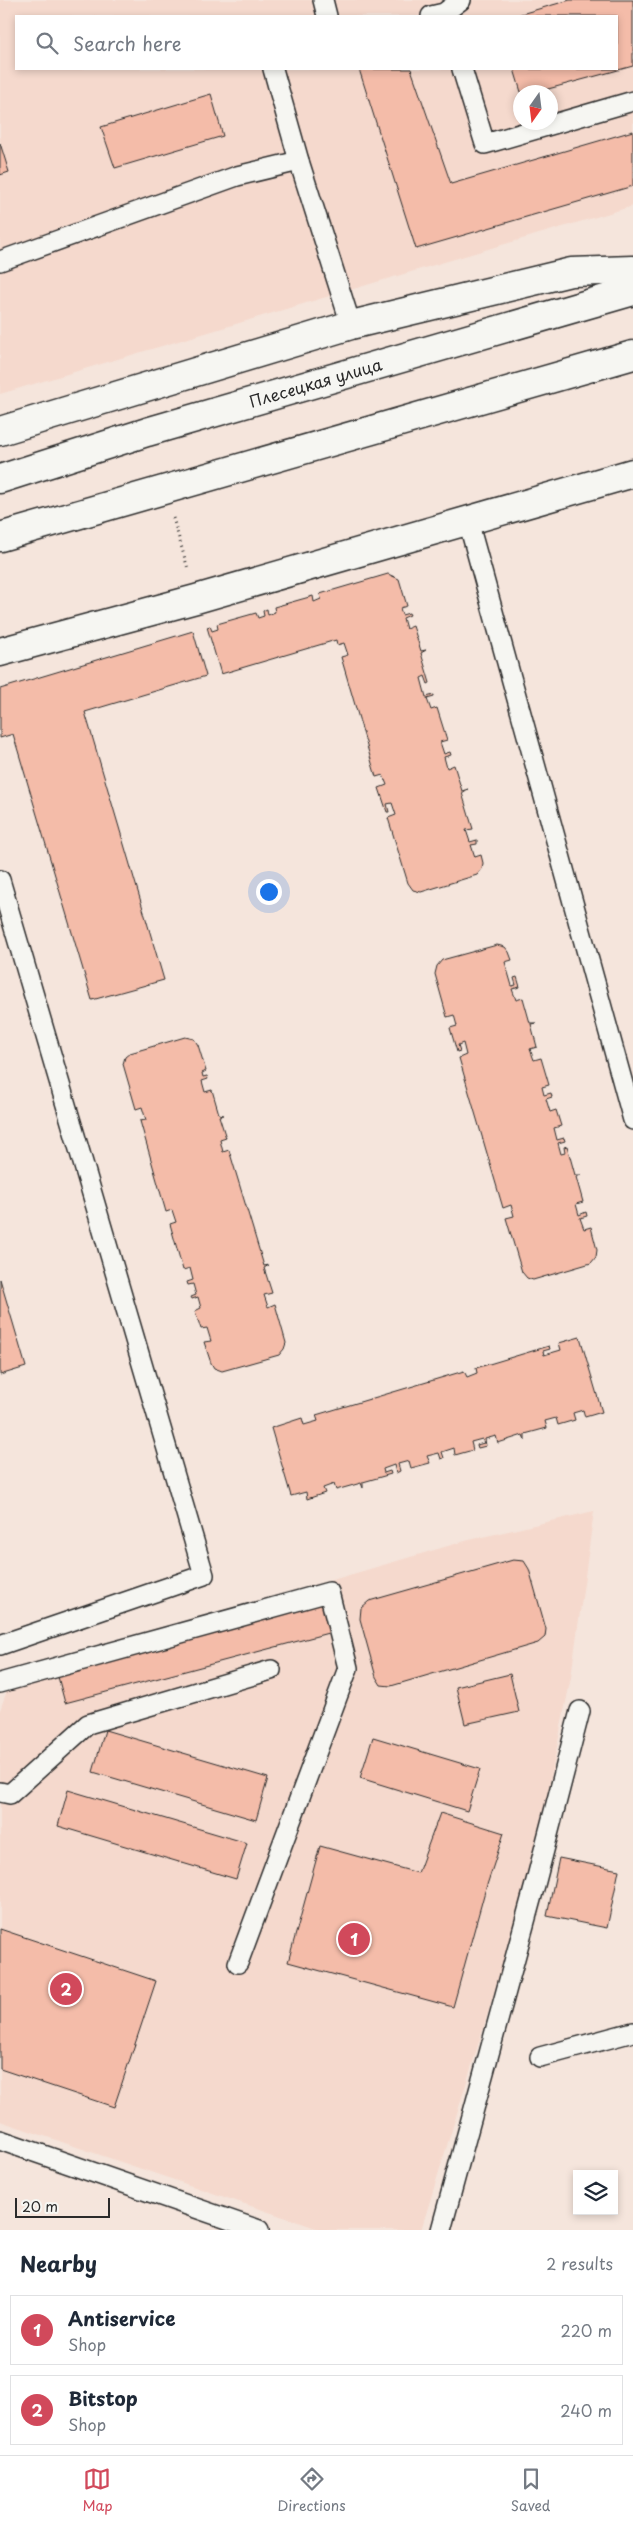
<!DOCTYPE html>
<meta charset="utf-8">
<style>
body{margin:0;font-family:"Playpen Sans",sans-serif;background:#f2f2f3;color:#1f2937}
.controls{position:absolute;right:15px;bottom:15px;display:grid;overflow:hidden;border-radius:0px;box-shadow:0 2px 8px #0003}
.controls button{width:45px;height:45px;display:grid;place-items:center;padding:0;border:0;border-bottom:1px solid #e0e1e3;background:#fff;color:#1f2937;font:25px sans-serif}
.compass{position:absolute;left:513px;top:85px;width:45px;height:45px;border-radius:50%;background:#fff;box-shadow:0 2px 8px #0003;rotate:194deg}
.scale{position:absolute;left:15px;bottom:12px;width:95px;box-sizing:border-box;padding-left:5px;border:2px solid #2b2b2b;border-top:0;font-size:14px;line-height:18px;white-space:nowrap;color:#2b2b2b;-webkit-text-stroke:4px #f6f6f2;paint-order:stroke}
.you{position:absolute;left:268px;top:891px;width:18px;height:18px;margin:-12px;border:4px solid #fff;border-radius:50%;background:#1a73e8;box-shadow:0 0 0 8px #1a73e833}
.badge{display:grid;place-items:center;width:32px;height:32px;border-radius:50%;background:#d1495b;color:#fff;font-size:16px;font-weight:700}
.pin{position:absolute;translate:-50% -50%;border:2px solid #fff;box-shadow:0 1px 5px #0006}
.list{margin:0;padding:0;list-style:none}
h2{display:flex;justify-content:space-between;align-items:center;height:65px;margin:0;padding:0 20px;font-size:21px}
h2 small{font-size:16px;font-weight:400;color:#747a83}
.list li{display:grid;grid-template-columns:32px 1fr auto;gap:15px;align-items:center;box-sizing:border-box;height:70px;margin:0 10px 10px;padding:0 10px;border:1px solid #e0e1e3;border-radius:0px}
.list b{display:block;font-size:19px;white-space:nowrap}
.list p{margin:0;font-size:16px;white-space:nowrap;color:#747a83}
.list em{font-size:16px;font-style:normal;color:#747a83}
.icon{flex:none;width:28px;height:28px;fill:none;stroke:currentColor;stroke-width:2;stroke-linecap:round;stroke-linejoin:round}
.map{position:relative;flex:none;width:633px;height:2230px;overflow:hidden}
.search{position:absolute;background:#fff;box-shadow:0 2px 8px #0003;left:15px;right:15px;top:15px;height:55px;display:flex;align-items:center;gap:12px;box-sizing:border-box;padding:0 18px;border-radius:0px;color:#747a83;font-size:19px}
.sheet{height:225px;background:#fff}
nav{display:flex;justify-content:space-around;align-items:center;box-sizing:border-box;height:70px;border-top:1px solid #e0e1e3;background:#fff;font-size:14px;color:#747a83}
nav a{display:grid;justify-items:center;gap:2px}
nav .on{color:#d1495b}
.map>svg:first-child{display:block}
.built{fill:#f5d9cd;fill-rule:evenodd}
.building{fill:#f4bca9;stroke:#2b2b2b}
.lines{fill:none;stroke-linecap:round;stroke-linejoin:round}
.lane-casing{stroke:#2b2b2b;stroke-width:22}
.street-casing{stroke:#2b2b2b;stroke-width:31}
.secondary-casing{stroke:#2b2b2b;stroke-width:31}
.path{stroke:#2b2b2b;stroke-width:3;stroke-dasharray:1 4;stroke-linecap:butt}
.lane{stroke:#f6f6f2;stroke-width:19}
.street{stroke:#f6f6f2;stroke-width:28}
.secondary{stroke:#f6f6f2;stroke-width:28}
.labels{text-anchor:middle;stroke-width:5;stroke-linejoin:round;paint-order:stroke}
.street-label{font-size:16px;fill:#2b2b2b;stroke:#f6f6f2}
</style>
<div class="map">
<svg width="633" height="2230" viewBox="0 0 633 2230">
<rect width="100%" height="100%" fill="#f5e5dc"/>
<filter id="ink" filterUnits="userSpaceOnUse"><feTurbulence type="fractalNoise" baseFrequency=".02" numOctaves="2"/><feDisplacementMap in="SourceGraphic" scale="10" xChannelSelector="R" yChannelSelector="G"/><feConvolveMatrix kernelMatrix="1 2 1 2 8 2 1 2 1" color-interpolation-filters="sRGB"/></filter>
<g filter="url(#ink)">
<!-- built -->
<g class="built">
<path d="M0,0H633V206L0,394ZM16,16H617V69H16ZM520,92H550V122H520Z"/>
<path d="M594,1511L571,1677L533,1867L421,2230H322L0,2121V1710L13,1674L465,1541Z"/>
</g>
<!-- building -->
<g class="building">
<path d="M570,0H633V66L537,92H521L514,69H617V16H514Z"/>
<path d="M359,69H411L451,184L633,131V186L416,249Z"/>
<path d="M211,94L223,136L115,168L101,127Z"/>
<path d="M0,143L9,172L0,175Z"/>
<path d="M388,574L399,579L407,606L400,608L402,615L409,613L410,615L403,618L406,629L413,626L421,651L426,650L421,653L430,683L428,684L425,676L421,678L426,697L434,695V697L427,699L431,710L437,708L447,740L440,742L444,754L450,752L451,755L444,757L447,768L454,765L462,791L468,789L462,793L473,829L466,830L470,842L477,840V844L471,845L475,857L481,855L483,863L482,869L477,875L421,892L413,890L408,883L388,818L396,815L392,803L387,804L389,812H387L379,788L387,785L383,775L376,777L341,657L348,655L344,643L337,645L336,640L221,674L207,627L210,626L212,631L218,629L217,624L256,613L258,618L264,616L263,611L267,609L268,615L275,612L274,607L313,596L314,602L321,599L320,594Z"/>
<path d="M193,631L206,676L85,712L164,980L92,1000L13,734L0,738V689Z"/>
<path d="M497,945L505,947L509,952L512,960L505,962L512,986L516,985L514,978L517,977L520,987L512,989L516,1000L523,998L530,1023H536L531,1024L537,1047L530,1049L534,1060L541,1058L549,1085L542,1087L544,1095L551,1093L552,1097L546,1099L550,1112L556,1110L561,1126L554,1128L557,1140L564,1138L565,1141L558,1143L561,1154L565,1153L564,1147L567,1146L575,1175H581L576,1177L583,1202L576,1204L579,1215L586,1212L587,1216L580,1218L584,1229L591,1227L597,1250L596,1257L591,1263L533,1280L527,1278L522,1272L506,1218L514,1216L511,1205L503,1208L459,1058L466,1055L463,1043L458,1045L460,1051L457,1052L450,1028L457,1026L454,1015L447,1017L435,974L437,966L442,960Z"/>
<path d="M185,1037L194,1039L198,1045L206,1071L202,1073L203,1077L207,1076L208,1079L202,1081L205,1092L212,1090L219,1114L224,1115L219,1116L226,1138L220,1140L223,1152L229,1150L264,1266L269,1265L264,1268L272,1293L264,1295L268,1307L275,1304L286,1343L284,1349L279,1355L222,1371L214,1368L211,1363L204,1342L211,1341L207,1328L201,1329L195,1311L201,1308L198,1297L192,1299L191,1297L196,1295L193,1284L188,1285L187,1282L193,1280L190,1268L183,1270L170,1224L176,1222L172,1210L166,1212L140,1121L146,1120L142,1107L136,1109L123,1064L125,1057L130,1053Z"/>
<path d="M0,1279L26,1367L0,1375Z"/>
<path d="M580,1337L602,1412L585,1417L583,1410L573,1413L575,1420L558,1425L556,1418L545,1421L547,1428L525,1434V1440L523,1435L498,1443L496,1436L485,1439L486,1446L478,1448L477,1445L484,1443L482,1439L471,1442L473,1450L455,1455L454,1448L442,1452L444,1458L441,1459L439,1453L427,1456L430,1463L411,1468L409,1461L398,1464L400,1471L396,1473L394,1465L383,1469L384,1473L390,1471L391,1474L363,1482V1488L361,1483L336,1490L334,1484L323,1488L325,1493L307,1499L306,1492L291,1496L271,1428L302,1418L304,1425L318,1421L316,1415L464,1371L467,1377L477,1373L476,1368L549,1346L550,1349L543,1351L544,1355L561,1350L559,1343Z"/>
<path d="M513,1560L524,1561L529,1569L546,1629L545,1637L538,1643L391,1686L381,1685L376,1677L360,1619L361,1608L369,1601Z"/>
<path d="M324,1602L332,1632L65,1703L57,1673Z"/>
<path d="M510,1674L519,1712L465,1724L456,1687Z"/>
<path d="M105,1730L268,1778L256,1820L93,1772Z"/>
<path d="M373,1737L480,1769L467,1811L360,1778Z"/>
<path d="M68,1790L247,1843L236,1879L58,1826Z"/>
<path d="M440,1813L504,1833L485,1891L453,2007L288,1962L320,1846L418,1873Z"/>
<path d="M559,1858L619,1870L607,1928L547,1916Z"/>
<path d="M0,1929L156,1981L114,2107L0,2069Z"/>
</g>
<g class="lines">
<!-- lane casing -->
<g class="lane-casing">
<g id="lane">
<path d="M323,0L327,16"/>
<path d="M431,16L444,13L461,0"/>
<path d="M273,69L299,161L351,325"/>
<path d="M462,69L485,144L633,101"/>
<path d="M0,261L237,176L299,161"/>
<path d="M468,521L633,1120"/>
<path d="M0,880L204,1575L0,1645"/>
<path d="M0,1683L329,1592L348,1668L238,1963"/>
<path d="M0,1792L10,1794L88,1724L271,1670"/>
<path d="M540,2057L633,2032"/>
<path d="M0,2140L259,2230"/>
<path d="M441,2230L536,1881L580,1711"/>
</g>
</g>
<!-- street casing -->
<g class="street-casing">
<g id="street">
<path d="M0,431L351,325L571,272L633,270"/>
<path d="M0,652L196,599L633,473"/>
</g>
</g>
<!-- secondary casing -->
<g class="secondary-casing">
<g id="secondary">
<path id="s1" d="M0,479L147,432L633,291"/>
<path d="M0,537L633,355"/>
</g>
</g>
<!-- path -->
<path class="path" d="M173,518L188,569"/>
<!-- lane -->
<use href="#lane" class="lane"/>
<!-- street -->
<use href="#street" class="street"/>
<!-- secondary -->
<use href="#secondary" class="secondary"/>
</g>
</g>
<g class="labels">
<!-- street labels -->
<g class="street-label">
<text dy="6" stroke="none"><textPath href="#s1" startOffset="330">Плесецкая улица</textPath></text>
</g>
</g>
</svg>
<div class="controls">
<button><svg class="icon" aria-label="layers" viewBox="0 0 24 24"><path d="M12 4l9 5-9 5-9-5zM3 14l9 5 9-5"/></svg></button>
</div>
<svg class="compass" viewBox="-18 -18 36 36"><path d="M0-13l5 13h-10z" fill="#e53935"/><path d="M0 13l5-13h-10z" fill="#747a83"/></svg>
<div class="scale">20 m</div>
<div class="you"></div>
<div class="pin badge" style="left:354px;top:1939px">1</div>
<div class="pin badge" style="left:66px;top:1989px">2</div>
<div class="search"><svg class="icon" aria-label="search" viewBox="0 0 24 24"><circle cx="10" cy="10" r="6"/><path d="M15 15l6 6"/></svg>Search here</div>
</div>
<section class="sheet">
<h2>Nearby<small>2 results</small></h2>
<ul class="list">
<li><span class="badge">1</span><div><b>Antiservice</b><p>Shop</p></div><em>220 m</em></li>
<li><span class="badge">2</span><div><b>Bitstop</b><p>Shop</p></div><em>240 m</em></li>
</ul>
</section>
<nav>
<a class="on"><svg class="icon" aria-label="map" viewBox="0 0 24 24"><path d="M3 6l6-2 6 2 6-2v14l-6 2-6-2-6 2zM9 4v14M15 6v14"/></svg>Map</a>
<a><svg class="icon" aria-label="directions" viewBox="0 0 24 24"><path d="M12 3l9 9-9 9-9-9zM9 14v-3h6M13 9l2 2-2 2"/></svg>Directions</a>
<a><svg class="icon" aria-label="saved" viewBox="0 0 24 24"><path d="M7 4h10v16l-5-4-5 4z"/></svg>Saved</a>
</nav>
